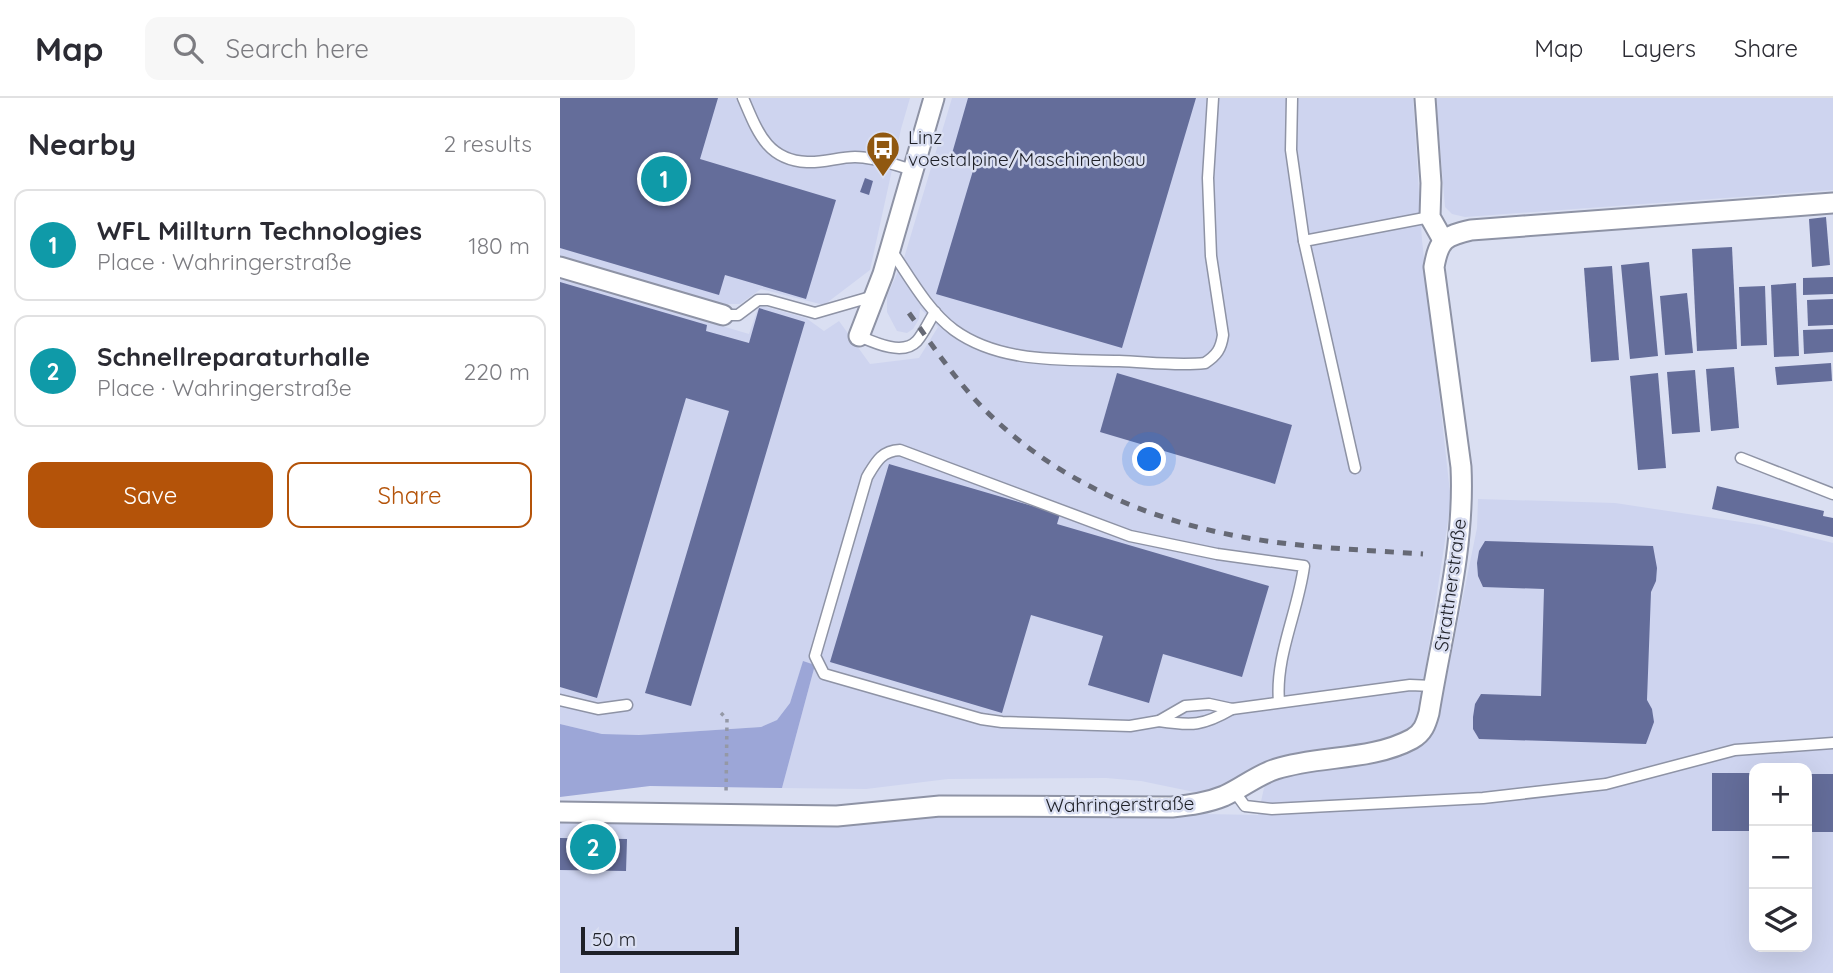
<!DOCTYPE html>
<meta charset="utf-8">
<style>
body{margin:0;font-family:Quicksand,sans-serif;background:#f7f7f7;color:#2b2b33}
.controls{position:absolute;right:21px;bottom:21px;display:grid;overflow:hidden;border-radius:14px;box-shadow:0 7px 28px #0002}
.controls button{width:63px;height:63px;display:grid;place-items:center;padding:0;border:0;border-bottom:2px solid #e1e1e2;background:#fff;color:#2b2b33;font:35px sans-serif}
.scale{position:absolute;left:21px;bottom:18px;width:158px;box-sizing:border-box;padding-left:7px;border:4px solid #1e2027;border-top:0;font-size:19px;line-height:24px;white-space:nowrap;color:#1e2027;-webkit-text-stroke:5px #dadff2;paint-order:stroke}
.you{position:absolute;left:590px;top:362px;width:24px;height:24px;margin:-18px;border:5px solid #fff;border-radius:50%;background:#1a73e8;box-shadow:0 0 0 10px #1a73e833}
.badge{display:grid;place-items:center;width:46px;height:46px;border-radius:50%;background:#b45309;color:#fff;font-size:23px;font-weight:700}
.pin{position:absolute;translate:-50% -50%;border:4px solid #fff;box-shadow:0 2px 7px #0006}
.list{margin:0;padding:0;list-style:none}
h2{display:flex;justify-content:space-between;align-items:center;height:91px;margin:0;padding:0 28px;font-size:30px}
h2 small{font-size:23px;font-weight:400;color:#7c7c81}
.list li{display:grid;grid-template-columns:46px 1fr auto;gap:21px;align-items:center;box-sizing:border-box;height:112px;margin:0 14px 14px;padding:0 14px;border:2px solid #e1e1e2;border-radius:14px}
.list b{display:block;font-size:26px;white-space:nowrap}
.list p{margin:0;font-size:23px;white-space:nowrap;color:#7c7c81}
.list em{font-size:23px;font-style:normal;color:#7c7c81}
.actions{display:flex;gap:14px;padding:21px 28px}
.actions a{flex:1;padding:16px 0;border:2px solid #b45309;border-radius:14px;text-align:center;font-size:24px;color:#b45309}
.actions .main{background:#b45309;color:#fff}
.icon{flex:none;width:38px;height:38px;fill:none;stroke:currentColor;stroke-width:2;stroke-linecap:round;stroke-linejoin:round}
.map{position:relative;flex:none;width:1273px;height:875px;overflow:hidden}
header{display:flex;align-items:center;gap:42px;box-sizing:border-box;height:98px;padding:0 35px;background:#fff;border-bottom:2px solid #e1e1e2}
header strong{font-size:33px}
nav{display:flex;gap:38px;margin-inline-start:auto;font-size:24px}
.search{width:490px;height:63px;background:#f7f7f7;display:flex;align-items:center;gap:18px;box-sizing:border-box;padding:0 24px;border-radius:14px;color:#7c7c81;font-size:26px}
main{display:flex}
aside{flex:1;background:#fff}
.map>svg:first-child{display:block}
.built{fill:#ced4ef;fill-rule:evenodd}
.forest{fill:#9ca6d7}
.building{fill:#646d9a}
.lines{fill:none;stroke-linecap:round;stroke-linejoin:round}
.lane-casing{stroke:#8e93a5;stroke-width:13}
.street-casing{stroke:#8e93a5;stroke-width:23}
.path{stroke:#9498a6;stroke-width:3.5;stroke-dasharray:3.5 5;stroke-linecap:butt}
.lane{stroke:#fff;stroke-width:10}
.street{stroke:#fff;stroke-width:19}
.rail{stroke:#666975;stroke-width:5;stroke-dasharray:9 9;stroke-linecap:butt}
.labels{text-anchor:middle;stroke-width:5;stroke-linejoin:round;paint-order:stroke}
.poi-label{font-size:19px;fill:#1e2027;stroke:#dadff2;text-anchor:start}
.street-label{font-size:19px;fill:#1e2027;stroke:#dadff2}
</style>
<header>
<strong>Map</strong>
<div class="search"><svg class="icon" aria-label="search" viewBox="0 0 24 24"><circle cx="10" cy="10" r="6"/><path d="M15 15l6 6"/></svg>Search here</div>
<nav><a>Map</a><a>Layers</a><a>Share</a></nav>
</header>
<main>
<aside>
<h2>Nearby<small>2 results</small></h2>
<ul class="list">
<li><span class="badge" style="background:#0f9aa8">1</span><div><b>WFL Millturn Technologies</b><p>Place · Wahringerstraße</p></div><em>180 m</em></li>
<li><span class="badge" style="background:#0f9aa8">2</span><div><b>Schnellreparaturhalle</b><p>Place · Wahringerstraße</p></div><em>220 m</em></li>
</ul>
<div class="actions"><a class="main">Save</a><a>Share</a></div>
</aside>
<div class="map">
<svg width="1273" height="875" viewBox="0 0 1273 875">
<rect width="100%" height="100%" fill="#dadff2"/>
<!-- built -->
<g class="built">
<path d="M0,0H350L341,31L310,172L264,207L201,191L180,206H164L0,158Z"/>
<path d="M392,0H853L862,142L891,403L860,607L856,621L848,632L835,641L639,695L581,683L546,680L388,681L306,691L222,690L255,567L243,564L230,605L217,622L201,629L79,637L42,636L0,626V180L189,236L199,207L246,220L264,233L279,223L310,266L359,260L378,229L360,210L359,221L353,231L347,235L337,233L327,214V198L344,160Z"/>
<path d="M876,0H1273V92L905,119L892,116L885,109Z"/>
<path d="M918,401L1055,405L1201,427L1273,445V875H0V724H213L398,714L481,713L698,717L704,690L709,683L719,678L839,658L855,650L876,621L883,597L917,430ZM1194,670H1247V849H1194Z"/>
</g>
<!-- forest -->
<path class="forest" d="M243,563L255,567L222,690L90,688L0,699V626L42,636L79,637L201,629L217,622L230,605Z"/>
<!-- building -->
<g class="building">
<path d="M0,0H158L140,61L276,102L246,201L165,177L159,197L0,150Z"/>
<path d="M408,0H636L562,250L376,196L415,66L391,59Z"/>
<path d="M305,80L313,83L309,97L300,94Z"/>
<path d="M1266,119L1270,167L1252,169L1249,121Z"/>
<path d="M1172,149L1177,251L1137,253L1132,151Z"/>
<path d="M1089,164L1098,258L1070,261L1061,167Z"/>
<path d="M1052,168L1059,262L1031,264L1024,170Z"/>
<path d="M1273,179V196L1243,197V180Z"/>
<path d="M0,184L147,227L146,233L189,245L199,210L245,224L131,608L85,595L169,313L126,300L37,600L0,589Z"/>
<path d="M1236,185L1239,258L1214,259L1211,187Z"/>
<path d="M1205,188L1207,247L1181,248L1179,189Z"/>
<path d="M1127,195L1133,255L1105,257L1100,198Z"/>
<path d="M1273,201V227L1248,228L1247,202Z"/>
<path d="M1273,231V254L1244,256L1243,232Z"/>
<path d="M1271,265L1272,283L1217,287L1215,269Z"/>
<path d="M1174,269L1179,330L1151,333L1146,271Z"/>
<path d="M1135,272L1140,334L1112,336L1107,274Z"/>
<path d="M557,275L732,327L715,386L540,334Z"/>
<path d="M1098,275L1106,370L1078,372L1070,278Z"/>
<path d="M329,366L500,416L497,426L709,488L682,579L603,556L589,605L528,587L543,538L471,517L442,615L270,564Z"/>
<path d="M1157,388L1264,413L1263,418L1273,420V439L1152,411Z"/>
<path d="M925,443L1093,448L1097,470L1096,483L1091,494L1087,602L1092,611L1094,624L1086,646L919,641L913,631V619L915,606L921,596L981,598L984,491L923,489L918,478L917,465L919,453Z"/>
<rect x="1152" y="675" width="42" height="58"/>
<rect x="1247" y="676" width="26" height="58"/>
<path d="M0,740L67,741L66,773L0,772Z"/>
</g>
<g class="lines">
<!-- lane casing -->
<g class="lane-casing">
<g id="lane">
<path d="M183,0C197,32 206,62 247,64C263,65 279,59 295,59C315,59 334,67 353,72"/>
<path d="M732,0L731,52L744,143"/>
<path d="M331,152C349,178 367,212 394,232C441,266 504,261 559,263C588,264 617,268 645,265C657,257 661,251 663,237L651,158L648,80L653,0"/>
<path d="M163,217H178L198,202H208L255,215L314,198"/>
<path d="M299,238C315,245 343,258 357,243C364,235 369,223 375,214"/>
<path d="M1181,360L1273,396"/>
<path d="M795,370L744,143L870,119"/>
<path d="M0,602L38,611L67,607"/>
<path d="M719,604C715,558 738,514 744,468L657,456L570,438L340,352C321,353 316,364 307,379L255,558L264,576L421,621L442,624L570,628L599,623L625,608L649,606L672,611L850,587L873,588"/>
<path d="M599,623C632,628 643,628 672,611"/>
<path d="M674,693L685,708L712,711L923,700L1046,686L1175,652L1273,645"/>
</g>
</g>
<!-- street casing -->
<g class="street-casing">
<g id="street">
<path d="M865,0L871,85L870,119L883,142"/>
<path d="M0,169L163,217"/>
<path d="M299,238L323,176L374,0"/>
<path d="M0,714L277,718L380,708L612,709C630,707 647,705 664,698C682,690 697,677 716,671C760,657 811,663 852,641C863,635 866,626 869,615C882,534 905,452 901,369L874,169C879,141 885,138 911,132L1273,105"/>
</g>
</g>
<!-- path -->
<path class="path" d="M161,615L167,621L166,697"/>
<!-- lane -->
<use href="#lane" class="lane"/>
<!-- street -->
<use href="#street" class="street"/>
<!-- rail -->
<path class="rail" d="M349,215C373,248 396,283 425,312C496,383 589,423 688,440C745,450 805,452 863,456"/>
</g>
<!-- icons -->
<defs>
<g id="bus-pin" transform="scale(1.75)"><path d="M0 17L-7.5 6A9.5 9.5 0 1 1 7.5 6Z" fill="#905810" stroke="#dadff2"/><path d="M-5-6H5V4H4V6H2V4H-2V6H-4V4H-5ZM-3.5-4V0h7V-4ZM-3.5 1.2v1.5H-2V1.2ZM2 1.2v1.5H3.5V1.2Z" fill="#fff"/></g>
</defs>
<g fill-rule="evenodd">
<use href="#bus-pin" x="323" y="50"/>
</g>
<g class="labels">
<!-- poi labels -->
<g class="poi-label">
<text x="348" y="46">Linz<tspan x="348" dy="22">voestalpine/Maschinenbau</tspan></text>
</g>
<!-- street labels -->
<g class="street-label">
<text transform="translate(890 487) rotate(-82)" y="7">Strattnerstraße</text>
<text transform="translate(560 706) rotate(-1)" y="7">Wahringerstraße</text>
</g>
</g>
</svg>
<div class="controls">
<button>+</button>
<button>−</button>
<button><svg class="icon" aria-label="layers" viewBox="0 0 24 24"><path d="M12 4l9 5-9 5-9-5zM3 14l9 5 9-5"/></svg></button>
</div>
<div class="scale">50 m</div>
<div class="you"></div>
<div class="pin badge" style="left:104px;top:81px;background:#0f9aa8">1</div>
<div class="pin badge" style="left:33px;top:749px;background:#0f9aa8">2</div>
</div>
</main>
